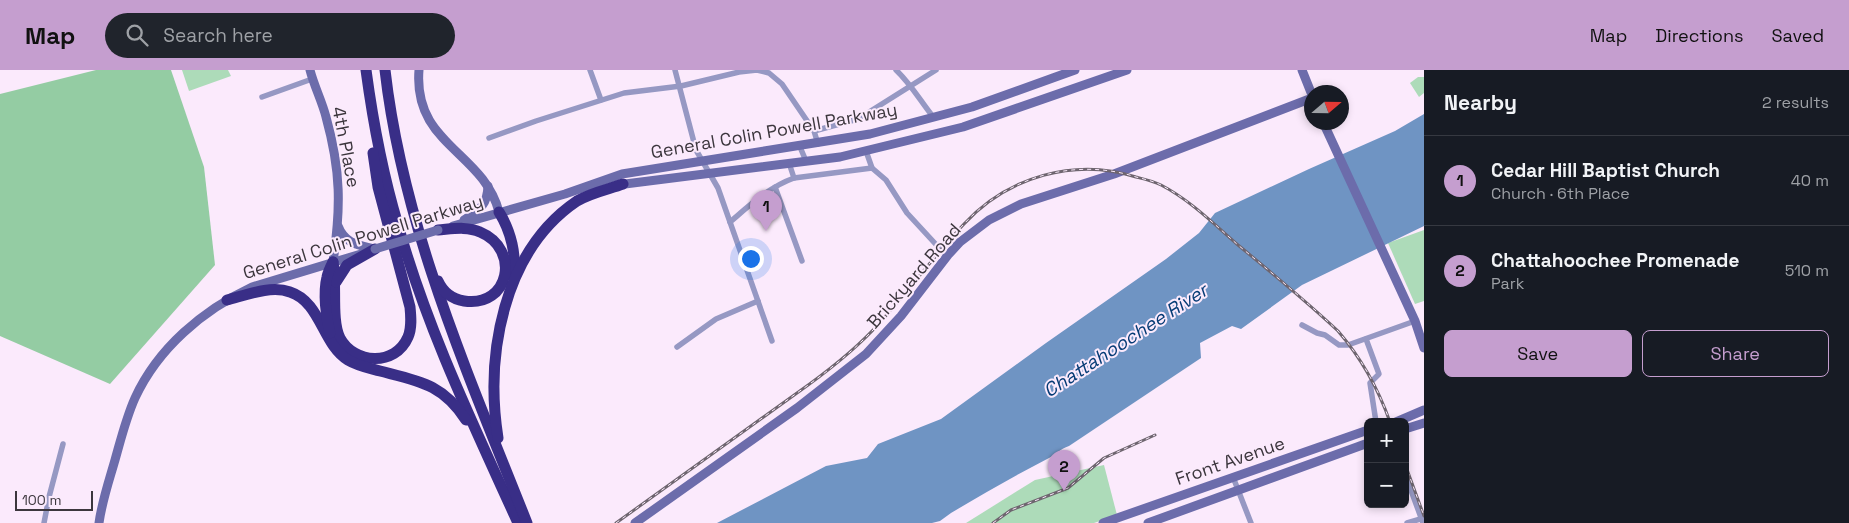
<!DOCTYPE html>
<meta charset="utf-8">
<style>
body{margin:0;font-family:"Space Grotesk",sans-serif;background:#20242c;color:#f1f3f6}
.controls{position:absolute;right:15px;bottom:15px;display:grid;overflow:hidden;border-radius:8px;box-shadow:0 2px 8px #0003}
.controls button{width:45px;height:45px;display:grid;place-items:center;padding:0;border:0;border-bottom:1px solid #363941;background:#171b24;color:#f1f3f6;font:25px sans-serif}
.compass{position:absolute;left:1304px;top:15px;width:45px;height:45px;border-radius:50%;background:#171b24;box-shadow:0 2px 8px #0003;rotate:70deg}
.scale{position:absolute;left:15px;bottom:12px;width:78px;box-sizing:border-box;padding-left:5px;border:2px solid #3c363d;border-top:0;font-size:14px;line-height:18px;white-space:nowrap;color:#3c363d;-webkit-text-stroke:4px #fbeafc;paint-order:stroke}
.you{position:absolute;left:750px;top:188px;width:18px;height:18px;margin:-12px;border:4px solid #fff;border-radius:50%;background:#1a73e8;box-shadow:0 0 0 8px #1a73e833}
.badge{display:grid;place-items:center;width:32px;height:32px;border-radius:50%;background:#c59ecf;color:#111;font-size:16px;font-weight:700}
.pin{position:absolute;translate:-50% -41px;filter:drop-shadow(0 1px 2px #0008)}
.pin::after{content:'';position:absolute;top:26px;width:18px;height:15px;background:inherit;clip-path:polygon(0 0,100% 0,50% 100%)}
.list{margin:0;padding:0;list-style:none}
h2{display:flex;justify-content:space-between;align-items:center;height:65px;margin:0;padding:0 20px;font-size:21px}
h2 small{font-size:16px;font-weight:400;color:#9ea1a6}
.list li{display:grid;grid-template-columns:32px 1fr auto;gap:15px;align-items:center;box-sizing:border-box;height:90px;padding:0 20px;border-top:1px solid #363941}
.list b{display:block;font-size:19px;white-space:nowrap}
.list p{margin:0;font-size:16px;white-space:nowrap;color:#9ea1a6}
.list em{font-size:16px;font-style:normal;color:#9ea1a6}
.actions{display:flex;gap:10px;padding:15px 20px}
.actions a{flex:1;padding:11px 0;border:1px solid #c59ecf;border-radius:8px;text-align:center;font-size:18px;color:#c59ecf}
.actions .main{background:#c59ecf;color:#111}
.icon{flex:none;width:28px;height:28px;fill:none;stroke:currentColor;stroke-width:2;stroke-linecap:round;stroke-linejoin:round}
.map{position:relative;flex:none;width:1424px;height:453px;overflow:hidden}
header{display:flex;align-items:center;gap:30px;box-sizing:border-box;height:70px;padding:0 25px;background:#c59ecf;color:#111}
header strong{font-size:24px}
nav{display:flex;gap:28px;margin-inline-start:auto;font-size:18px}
.search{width:350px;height:45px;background:#20242c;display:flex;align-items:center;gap:12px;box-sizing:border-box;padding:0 18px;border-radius:28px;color:#9ea1a6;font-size:19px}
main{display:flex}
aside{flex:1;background:#171b24}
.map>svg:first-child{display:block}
.green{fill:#addbb9}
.forest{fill:#94cca3}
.water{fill:#6f94c3}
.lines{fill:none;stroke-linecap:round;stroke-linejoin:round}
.street{stroke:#9698c3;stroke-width:5.5}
.secondary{stroke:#6c6cab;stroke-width:9}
.highway{stroke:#392e87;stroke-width:11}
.rail-casing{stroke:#6e656f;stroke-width:3}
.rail{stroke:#fbeafc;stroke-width:1;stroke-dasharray:4;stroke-linecap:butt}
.secondary-bridge{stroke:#6c6cab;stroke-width:9}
.labels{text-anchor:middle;stroke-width:4;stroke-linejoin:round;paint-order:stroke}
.street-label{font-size:18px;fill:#3c363d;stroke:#fbeafc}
.water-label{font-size:19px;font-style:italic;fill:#053b75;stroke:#fbeafc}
</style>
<header>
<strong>Map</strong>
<div class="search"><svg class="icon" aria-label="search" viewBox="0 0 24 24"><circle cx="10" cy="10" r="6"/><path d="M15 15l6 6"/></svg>Search here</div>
<nav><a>Map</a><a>Directions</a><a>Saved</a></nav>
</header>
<main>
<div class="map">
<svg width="1424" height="453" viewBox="0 0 1424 453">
<rect width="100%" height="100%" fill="#fbeafc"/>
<!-- green -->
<g class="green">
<path d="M182,0H228L231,6L189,21Z"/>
<path d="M1418,7H1424V23L1419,27L1410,13Z"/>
<path d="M1424,160V231L1415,234L1388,173Z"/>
<path d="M1104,395L1117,445L1094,453H966L1035,410Z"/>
</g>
<!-- forest -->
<path class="forest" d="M96,0H171L204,97L215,195L110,314L0,266V24Z"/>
<!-- water -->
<path class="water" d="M1424,44V156L1302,215L1241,259L1232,256L1200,273L1201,288L1069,376C1060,379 1057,384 1049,388C1016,405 983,424 951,443L940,451L932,453H717L826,396L867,388L878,374L941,349L1046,273L1166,189L1199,163L1215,143L1309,99L1395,61Z"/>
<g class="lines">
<!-- street -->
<g class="street">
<path d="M590,0L601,30"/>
<path d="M675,0L696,80L718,118L772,271"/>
<path d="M896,0C911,14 921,32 934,48"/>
<path d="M262,27L312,9"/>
<path d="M814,61L858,49L936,0"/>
<path d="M489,68L536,51L624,23L681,16L739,2L757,0L769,3L782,14L814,61L818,74"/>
<path d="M800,77L806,91"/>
<path d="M866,81L872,98L886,110L907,143L942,181L948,185"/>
<path d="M789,93L794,108"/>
<path d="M775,117L802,191"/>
<path d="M730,152C750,135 769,117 794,108L872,98"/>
<path d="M1302,255L1317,263L1325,265L1339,275H1348L1415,251"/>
<path d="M1366,269L1379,304L1370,313L1376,352"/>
<path d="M677,277L716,249L758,231"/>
<path d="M1405,404L1423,453"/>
<path d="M1233,407L1251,453"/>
<path d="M44,453L49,427L63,374"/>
<path d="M1407,453L1424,448"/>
</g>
<!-- secondary -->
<g class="secondary">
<path d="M310,0C314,16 322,31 326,47C341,101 341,137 333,192"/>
<path d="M419,0C413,75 483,81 499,142"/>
<path d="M1302,0L1312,25"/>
<path d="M1323,52L1415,251L1424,278"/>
<path d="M617,115L840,87L963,57L1127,0"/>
<path d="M464,150C480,139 487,136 488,116"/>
<path d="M338,156C345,174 358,175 375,179"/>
<path d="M453,156L565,124L622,104L870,64L972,37L1075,0"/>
<path d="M1396,352L1424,340"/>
<path d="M1405,359L1424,353"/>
<path d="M99,453C102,431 109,411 115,390C121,369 126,348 135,328C158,278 203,240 252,217L361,184"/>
<path d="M635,453L797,338L866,284L901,246L948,185L960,172L989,150L1021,134L1114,104L1312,28"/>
<path d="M1103,453L1368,360"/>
<path d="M1148,453L1368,373"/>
</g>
<!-- highway -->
<g class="highway">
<path d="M366,0C373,52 383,105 398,155C427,259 474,356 518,453"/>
<path d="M385,0C403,158 469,306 527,453"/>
<path d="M499,142C511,161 517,186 513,207"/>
<path d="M333,192C337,213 331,251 340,268C354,294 395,297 408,267C412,258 411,247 410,237L378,117L373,83"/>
<path d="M438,211C443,222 452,229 464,231C510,238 521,179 480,162C467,156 452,159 438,160"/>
<path d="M336,212L347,195L375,179"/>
<path d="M227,230C246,225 271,215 290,222C321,232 322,274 348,290C358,296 369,298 380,301C419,311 443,314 466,350"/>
<path d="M330,263C326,247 323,223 327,207C328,202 331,196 333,192"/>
<path d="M498,368C485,285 503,181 577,131C590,123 609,119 623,114"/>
</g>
<!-- rail casing -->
<g class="rail-casing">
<g id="rail">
<path d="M1405,394L1424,446"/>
<path d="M616,453L797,323C824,304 850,284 873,260C905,226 932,188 964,154C1007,107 1075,87 1136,107C1144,109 1153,111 1161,115C1190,130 1214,154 1238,175C1272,203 1306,231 1338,261C1362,289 1378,318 1390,352"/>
<path d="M993,453L1011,440L1068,418L1104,388L1155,365"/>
</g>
</g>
<!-- rail -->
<use href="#rail" class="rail"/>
<!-- secondary-bridge -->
<path class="secondary-bridge" d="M375,179L438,160"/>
</g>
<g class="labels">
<!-- street labels -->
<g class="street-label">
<text transform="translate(774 61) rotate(-10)" y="6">General Colin Powell Parkway</text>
<text transform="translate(346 77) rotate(79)" y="6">4th Place</text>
<text transform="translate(363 167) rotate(-17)" y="6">General Colin Powell Parkway</text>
<text transform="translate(914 206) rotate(-49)" y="6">Brickyard Road</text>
<text transform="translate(1230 391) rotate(-19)" y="6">Front Avenue</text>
</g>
<!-- water labels -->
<g class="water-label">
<text transform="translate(1125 270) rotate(-33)" y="7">Chattahoochee River</text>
</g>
</g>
</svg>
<div class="controls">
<button>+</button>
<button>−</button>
</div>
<svg class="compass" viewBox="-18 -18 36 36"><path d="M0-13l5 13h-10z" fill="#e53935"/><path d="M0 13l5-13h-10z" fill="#9ea1a6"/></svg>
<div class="scale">100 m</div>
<div class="you"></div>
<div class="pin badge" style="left:766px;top:161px">1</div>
<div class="pin badge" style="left:1064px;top:421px">2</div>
</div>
<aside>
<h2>Nearby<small>2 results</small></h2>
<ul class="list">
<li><span class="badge">1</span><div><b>Cedar Hill Baptist Church</b><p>Church · 6th Place</p></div><em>40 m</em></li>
<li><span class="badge">2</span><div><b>Chattahoochee Promenade</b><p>Park</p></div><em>510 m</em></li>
</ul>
<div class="actions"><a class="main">Save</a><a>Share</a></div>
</aside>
</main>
